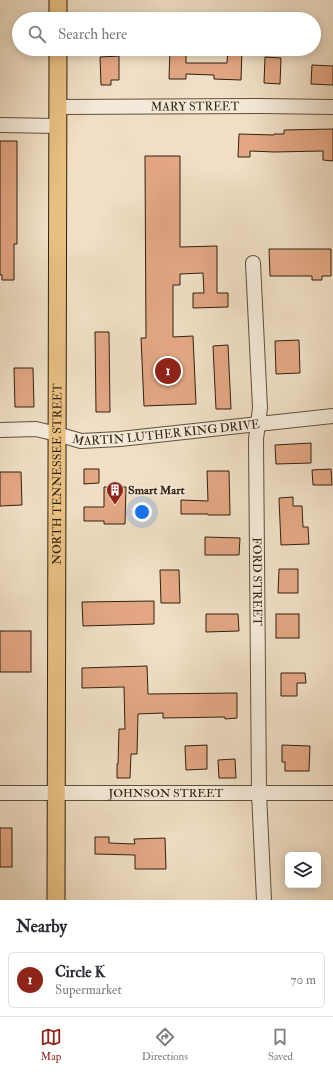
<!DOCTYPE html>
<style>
body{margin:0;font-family:"IM FELL Double Pica",serif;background:#f7f7f7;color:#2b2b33}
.controls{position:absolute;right:12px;bottom:12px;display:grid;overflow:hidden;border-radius:6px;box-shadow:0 2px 10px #0003}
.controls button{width:36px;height:36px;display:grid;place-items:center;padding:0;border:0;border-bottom:1px solid #e1e1e2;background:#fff;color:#2b2b33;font:20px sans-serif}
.you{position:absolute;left:142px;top:512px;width:14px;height:14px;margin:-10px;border:3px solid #fff;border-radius:50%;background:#1a73e8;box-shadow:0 0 0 6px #1a73e833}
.badge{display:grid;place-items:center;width:26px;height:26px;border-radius:50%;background:#8f2418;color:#fff;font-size:13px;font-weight:700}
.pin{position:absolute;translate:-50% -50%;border:2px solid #fff;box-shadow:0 1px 4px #0006}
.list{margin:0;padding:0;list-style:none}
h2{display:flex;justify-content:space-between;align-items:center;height:52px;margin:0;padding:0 16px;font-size:17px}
h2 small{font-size:13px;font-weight:400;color:#7c7c81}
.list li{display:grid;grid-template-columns:26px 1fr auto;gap:12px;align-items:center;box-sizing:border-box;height:56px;margin:0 8px 8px;padding:0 8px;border:1px solid #e1e1e2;border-radius:6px}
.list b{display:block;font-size:15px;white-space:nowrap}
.list p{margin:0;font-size:13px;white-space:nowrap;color:#7c7c81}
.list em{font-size:13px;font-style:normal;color:#7c7c81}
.icon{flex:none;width:22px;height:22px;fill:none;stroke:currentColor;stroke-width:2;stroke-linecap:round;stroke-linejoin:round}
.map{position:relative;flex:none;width:333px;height:900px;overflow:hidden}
.search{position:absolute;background:#fff;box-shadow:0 2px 10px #0003;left:12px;right:12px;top:12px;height:44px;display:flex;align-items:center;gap:10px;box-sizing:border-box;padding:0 14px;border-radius:22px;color:#7c7c81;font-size:15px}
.sheet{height:116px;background:#fff}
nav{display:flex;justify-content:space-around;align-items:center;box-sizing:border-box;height:56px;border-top:1px solid #e1e1e2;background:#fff;font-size:11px;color:#7c7c81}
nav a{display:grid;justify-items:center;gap:2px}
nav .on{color:#8f2418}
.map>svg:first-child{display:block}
.building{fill:#e3a784;stroke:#30210e}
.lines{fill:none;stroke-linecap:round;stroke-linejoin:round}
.minor-casing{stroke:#60503c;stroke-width:16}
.major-casing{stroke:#30210e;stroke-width:19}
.minor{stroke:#f5ead9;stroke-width:14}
.major{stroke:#e8c082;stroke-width:17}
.labels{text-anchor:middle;stroke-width:3;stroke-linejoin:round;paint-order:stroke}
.street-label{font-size:12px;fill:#30210e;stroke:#f5ead9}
.poi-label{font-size:12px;font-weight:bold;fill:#30210e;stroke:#f5ead9;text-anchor:start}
</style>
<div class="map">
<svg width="333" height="900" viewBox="0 0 333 900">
<rect width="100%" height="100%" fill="#f0dfc5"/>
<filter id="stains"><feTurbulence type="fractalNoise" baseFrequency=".005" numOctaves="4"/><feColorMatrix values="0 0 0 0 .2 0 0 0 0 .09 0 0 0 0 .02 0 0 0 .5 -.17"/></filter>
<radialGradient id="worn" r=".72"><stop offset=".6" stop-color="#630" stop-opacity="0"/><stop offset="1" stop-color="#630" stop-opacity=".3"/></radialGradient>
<!-- building -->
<g class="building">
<path d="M170,49H186V63H227L228,49H242L241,80L214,79V75L186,74V79H169Z"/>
<path d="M119,56V80H111V85H101L100,57Z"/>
<path d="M265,57L281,58L280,84L264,83Z"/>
<path d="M312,65L333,66V85L311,84Z"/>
<path d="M333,129V161L323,160V151L274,152L250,151V157H238L239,134L274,135V134H284V130Z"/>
<path d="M0,141H17V244H14V280H2V275H0Z"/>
<path d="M145,156H180V247L217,246V293H228V307L193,308V293H204L203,273L180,274V285H173V337L193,336L196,404L144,406L141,338H146Z"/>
<path d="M269,249H331V276H322V280H312V276H270Z"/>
<path d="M95,332H109L110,412H96Z"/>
<path d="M299,340L300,373L276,374L275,341Z"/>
<path d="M228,345L231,409H216L213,346Z"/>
<path d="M14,368H33L34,407H15Z"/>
<path d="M311,443V463L276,464L275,445Z"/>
<path d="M84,469H99V483L84,484Z"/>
<path d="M331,469L332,485H313L312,470Z"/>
<path d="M207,471H229L230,515H208V514H181V500L208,501Z"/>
<path d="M0,472H21L22,505L0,506Z"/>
<path d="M104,487H126L125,524H104V521H84V507H104Z"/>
<path d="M293,497V506H302L303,527H308L309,544L281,545L279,498Z"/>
<path d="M205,537L240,538L239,555H205Z"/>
<path d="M279,569H298V593H278Z"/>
<path d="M160,570H179L180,603H161Z"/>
<path d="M154,601V624L83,626L82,602Z"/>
<path d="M206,614H238L239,631L206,632Z"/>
<rect x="276" y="614" width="23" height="24"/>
<rect x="0" y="631" width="31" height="41"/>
<path d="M147,666L148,694L237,693V718L225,719V717L163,718V713L138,714L137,754H131L130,778H117V764H118L119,729H125L124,687L82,688V668Z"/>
<path d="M281,673H305L306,683H297V696H281Z"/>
<path d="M207,745V769L186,770L185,746Z"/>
<path d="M282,745L310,746L309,771H285V762H282Z"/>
<path d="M235,759L236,778H219L218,760Z"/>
<rect x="0" y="828" width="12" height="39"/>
<path d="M95,837H109V843L135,844L134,839L165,838L166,869H135V855L95,854Z"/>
</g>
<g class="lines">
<!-- minor casing -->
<g class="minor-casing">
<g id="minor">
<path id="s1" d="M58,107L262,106L333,107"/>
<path d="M0,125L58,126"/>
<path id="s2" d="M253,263L260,408L256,439L259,793L264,900"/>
<path id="s3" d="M0,430L36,429L57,434L81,441L120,439L333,416"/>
<path id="s4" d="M0,793H333"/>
</g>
</g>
<!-- major casing -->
<g class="major-casing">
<g id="major">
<path d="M58,0V19"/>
<path id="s5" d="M56,900L58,49"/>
</g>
</g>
<!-- minor -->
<use href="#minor" class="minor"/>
<!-- major -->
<use href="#major" class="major"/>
</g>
<!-- icons -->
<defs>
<g id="building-pin" transform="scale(0.9)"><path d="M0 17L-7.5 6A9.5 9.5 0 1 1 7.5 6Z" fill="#8f2418" stroke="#f5ead9"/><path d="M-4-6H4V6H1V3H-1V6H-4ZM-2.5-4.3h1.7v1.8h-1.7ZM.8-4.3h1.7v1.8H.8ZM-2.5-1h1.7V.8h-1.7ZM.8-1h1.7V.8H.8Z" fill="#fff"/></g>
</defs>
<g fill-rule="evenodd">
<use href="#building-pin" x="115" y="490"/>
</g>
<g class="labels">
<!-- street labels -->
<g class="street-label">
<text dy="4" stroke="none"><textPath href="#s1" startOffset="137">MARY STREET</textPath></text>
<text dy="4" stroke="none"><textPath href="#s3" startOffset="168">MARTIN LUTHER KING DRIVE</textPath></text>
<text dy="4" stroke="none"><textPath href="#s5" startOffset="426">NORTH TENNESSEE STREET</textPath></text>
<text dy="4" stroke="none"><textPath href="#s2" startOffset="319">FORD STREET</textPath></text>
<text dy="4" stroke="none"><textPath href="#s4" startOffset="166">JOHNSON STREET</textPath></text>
</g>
<!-- poi labels -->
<g class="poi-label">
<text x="128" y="494">Smart Mart</text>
</g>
</g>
<rect width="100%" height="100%" filter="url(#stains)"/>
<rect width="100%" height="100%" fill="url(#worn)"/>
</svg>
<div class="controls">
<button><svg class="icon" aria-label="layers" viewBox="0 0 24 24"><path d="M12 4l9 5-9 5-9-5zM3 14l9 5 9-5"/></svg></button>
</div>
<div class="you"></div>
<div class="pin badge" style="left:168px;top:371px">1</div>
<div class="search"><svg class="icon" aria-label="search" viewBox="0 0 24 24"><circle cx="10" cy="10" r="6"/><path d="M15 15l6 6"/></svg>Search here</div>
</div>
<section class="sheet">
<h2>Nearby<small></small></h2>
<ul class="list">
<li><span class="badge">1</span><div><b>Circle K</b><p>Supermarket</p></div><em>70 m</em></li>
</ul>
</section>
<nav>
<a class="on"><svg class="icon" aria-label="map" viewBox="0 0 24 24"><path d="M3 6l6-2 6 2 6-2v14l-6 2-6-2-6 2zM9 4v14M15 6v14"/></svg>Map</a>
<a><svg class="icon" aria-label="directions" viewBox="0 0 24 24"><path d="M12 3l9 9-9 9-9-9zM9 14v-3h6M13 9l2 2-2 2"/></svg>Directions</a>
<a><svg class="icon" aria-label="saved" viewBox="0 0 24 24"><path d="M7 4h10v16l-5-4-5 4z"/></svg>Saved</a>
</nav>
